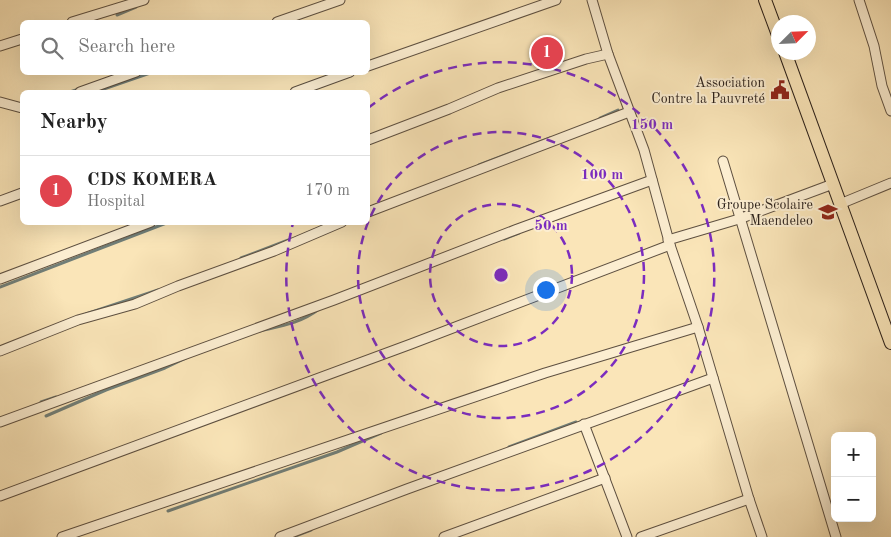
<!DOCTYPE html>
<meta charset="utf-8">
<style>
body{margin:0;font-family:"Old Standard TT",serif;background:#f6f6f6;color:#222}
.controls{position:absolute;right:15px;bottom:15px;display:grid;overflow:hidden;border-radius:8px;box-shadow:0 5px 20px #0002}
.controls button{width:45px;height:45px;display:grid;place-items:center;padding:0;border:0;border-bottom:1px solid #e0e0e0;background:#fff;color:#222;font:25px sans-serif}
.compass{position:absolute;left:771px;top:15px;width:45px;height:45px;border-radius:50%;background:#fff;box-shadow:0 5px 20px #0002;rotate:66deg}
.you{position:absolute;left:545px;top:289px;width:18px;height:18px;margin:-12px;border:4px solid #fff;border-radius:50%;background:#1a73e8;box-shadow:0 0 0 8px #1a73e833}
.badge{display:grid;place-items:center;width:32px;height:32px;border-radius:50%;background:#8f2418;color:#fff;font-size:16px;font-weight:700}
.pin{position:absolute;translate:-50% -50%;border:2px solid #fff;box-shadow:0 1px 5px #0006}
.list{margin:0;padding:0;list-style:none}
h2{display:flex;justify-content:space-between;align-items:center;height:65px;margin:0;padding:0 20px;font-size:21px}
h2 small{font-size:16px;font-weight:400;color:#767676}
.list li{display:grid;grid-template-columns:32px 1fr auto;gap:15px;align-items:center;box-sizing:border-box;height:70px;padding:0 20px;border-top:1px solid #e0e0e0}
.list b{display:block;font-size:19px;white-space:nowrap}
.list p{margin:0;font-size:16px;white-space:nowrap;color:#767676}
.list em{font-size:16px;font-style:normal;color:#767676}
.icon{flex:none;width:28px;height:28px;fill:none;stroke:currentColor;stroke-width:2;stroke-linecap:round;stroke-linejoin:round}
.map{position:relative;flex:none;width:891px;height:537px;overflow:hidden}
.search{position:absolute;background:#fff;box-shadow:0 5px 20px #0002;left:20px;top:20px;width:350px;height:55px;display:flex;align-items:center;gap:12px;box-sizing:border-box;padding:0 18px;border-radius:8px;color:#767676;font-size:19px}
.panel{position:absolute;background:#fff;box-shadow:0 5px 20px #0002;left:20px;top:90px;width:350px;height:135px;border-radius:8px}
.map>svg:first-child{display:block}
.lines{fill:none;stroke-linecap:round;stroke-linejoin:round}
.stream{stroke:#717e77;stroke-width:3}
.minor-casing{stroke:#5e5041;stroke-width:11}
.primary-casing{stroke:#2a1f19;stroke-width:14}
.minor{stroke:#fceed1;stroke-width:9}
.primary{stroke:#fae5b8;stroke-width:12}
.ring{fill:none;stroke:#7b2cbf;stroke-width:2.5;stroke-dasharray:9 6}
.labels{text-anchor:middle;stroke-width:4;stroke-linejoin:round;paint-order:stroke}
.poi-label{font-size:14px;fill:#2a1f19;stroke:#fceed1;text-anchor:end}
.centre{fill:#7b2cbf;stroke:#fceed1;stroke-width:2.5}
.ring-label{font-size:15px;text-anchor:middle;font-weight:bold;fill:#7b2cbf;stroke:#fceed1;stroke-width:4;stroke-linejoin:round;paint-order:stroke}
</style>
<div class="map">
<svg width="891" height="537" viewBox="0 0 891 537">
<rect width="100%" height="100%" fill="#fae5b8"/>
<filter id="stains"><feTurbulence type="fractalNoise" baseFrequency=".004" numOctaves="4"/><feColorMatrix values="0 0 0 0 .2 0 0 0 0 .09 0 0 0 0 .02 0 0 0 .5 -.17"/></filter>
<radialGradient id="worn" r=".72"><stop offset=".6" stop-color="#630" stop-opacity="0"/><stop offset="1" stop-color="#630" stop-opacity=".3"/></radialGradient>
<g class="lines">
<!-- stream -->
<g class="stream">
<path d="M117,15L136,7"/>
<path d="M70,92L79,89"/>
<path d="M95,92L153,72"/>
<path d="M600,118L618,110"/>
<path d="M479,165L550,138"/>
<path d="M504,239L519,233"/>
<path d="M241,258L291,239"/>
<path d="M0,287L169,222"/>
<path d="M86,314L158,290"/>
<path d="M260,331C281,326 301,323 319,309"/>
<path d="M41,402L56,397"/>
<path d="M46,416L106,390L165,368L186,358"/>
<path d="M509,447L576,422"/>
<path d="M168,511L337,452L381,433"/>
<path d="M293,537L311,530"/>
</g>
<!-- minor casing -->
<g class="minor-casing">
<g id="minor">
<path d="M592,0L608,54L644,150L670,245L698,327L749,499L762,537"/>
<path d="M859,0L874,46L882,86L891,111"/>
<path d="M72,22L144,0"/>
<path d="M277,22L340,0"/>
<path d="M0,46L22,39"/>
<path d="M368,66L556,0"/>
<path d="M80,92L136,72"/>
<path d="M295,92L350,72"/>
<path d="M0,102L22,108"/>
<path d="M368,140L449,109L498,88L586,59L608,54"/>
<path d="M723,161L836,537"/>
<path d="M0,201L22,193"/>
<path d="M840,204L891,183"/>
<path d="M368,212L629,112"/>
<path d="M668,240L739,219L833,184"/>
<path d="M0,279L151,222"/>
<path d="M0,351L78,320L135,304L178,286L274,251L342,222"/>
<path d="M0,422L334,300L515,230L652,180"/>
<path d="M584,424L627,537"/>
<path d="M0,496L411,344L670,245"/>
<path d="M62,537L545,373L698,327"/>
<path d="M280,537L407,489L713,378"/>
<path d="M444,537L605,478"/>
<path d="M641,537L749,499"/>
</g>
</g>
<!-- primary casing -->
<g class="primary-casing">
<g id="primary">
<path d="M765,0L778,35"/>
<path d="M785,52L891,343"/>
</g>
</g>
<!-- minor -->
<use href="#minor" class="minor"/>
<!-- primary -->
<use href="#primary" class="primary"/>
</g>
<!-- distance rings -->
<g class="ring">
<circle cx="501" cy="275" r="71"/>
<circle cx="501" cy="275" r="143"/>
<path d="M368 108A214 214 0 1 1 293 223"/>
</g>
<!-- icons -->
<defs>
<g id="civic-bare" transform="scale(1.5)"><path d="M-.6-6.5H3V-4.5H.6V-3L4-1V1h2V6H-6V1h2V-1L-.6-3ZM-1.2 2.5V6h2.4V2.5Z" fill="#8f2418" stroke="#fceed1" stroke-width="2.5" paint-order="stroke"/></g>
<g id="school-bare" transform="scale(1.5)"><path d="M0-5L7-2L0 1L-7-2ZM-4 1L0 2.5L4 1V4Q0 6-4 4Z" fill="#8f2418" stroke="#fceed1" stroke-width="2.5" paint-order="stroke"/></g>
</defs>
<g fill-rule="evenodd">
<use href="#civic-bare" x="780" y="90"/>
<use href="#school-bare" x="828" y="212"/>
</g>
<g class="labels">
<!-- poi labels -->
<g class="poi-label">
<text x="765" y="87">Association<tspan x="765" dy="16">Contre la Pauvreté</tspan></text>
<text x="813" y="209">Groupe Scolaire<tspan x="813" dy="16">Maendeleo</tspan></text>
</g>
</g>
<circle cx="501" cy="275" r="8" class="centre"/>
<g class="ring-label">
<text x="652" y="129">150 m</text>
<text x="602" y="179">100 m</text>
<text x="551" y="230">50 m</text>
</g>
<rect width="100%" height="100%" filter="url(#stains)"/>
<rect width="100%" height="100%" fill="url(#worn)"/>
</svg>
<div class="controls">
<button>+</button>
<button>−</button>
</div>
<svg class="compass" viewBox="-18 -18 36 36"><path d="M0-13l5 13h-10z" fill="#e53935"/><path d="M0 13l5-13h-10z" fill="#767676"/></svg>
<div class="you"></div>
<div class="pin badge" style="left:547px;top:53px;background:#e0444e">1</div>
<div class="search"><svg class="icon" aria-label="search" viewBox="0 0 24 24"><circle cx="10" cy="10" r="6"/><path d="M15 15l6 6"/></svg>Search here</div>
<section class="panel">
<h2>Nearby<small></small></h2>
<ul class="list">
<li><span class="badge" style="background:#e0444e">1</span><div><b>CDS KOMERA</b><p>Hospital</p></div><em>170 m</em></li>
</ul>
</section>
</div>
